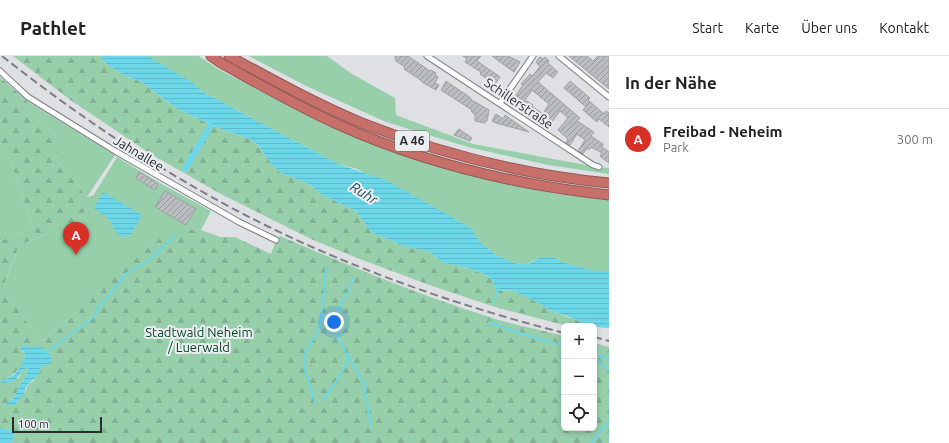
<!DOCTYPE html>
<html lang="de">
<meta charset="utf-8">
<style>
body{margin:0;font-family:Ubuntu,sans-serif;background:#f6f6f6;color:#222}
.controls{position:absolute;right:12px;bottom:12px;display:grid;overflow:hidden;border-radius:6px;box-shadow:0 2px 6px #0003}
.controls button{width:36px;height:36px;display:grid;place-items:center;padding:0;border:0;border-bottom:1px solid #e0e0e0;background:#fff;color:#222;font:20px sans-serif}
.scale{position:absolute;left:12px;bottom:10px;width:90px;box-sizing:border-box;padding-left:4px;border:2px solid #2c2d2e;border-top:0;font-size:11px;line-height:14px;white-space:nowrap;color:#2c2d2e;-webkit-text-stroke:3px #ebeef0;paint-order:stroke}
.you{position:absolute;left:334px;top:266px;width:14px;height:14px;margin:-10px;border:3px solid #fff;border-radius:50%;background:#1a73e8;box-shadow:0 0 0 6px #1a73e833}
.badge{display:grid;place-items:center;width:26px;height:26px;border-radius:50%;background:#d93025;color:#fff;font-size:13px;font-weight:700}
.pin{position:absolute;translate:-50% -33px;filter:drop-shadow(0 1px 2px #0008)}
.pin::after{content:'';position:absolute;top:21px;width:14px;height:12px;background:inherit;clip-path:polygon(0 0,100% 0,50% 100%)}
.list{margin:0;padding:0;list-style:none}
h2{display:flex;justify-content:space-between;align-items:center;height:52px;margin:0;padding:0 16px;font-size:17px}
h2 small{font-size:13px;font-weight:400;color:#767676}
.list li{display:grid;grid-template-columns:26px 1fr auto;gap:12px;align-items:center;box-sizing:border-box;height:60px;padding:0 16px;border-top:1px solid #e0e0e0}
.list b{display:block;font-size:15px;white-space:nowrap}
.list p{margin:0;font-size:13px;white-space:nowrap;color:#767676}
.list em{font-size:13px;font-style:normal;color:#767676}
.icon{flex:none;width:22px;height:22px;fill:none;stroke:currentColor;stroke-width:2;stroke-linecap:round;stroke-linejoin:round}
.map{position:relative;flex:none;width:609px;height:387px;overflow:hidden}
header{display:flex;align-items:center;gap:24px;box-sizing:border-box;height:56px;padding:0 20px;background:#fff;border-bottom:1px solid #e0e0e0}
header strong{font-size:19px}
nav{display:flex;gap:22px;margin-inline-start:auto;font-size:14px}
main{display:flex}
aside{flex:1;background:#fff}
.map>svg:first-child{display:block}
.green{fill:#97cfab}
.forest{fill:url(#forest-firs);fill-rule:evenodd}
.water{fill:url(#water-rules)}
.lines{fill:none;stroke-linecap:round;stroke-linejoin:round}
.stream{stroke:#6cd7e9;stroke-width:2}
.canal{stroke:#6cd7e9;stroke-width:6}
.building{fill:url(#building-hatch);stroke:#9ea1a2}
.street-casing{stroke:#7d7f81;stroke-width:7}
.highway-casing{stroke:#915854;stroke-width:11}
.street{stroke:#fff;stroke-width:5}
.highway{stroke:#c76f69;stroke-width:9}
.rail{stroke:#7e7f81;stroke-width:2;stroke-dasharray:8 4;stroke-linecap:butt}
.labels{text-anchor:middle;stroke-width:4;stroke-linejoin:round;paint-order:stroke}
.shield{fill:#ebeef0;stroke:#656768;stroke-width:1}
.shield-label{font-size:12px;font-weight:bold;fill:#2c2d2e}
.street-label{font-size:13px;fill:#2c2d2e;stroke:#ebeef0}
.park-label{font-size:13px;fill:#0b4729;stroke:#ebeef0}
.water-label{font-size:14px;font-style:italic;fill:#204f57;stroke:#ebeef0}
</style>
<header>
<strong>Pathlet</strong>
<nav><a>Start</a><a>Karte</a><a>Über uns</a><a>Kontakt</a></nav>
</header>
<main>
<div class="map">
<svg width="609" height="387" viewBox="0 0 609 387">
<defs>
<pattern id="forest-firs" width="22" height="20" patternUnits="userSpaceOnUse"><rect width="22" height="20" fill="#97cfab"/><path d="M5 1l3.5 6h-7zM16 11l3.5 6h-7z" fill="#82b293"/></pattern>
<pattern id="water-rules" width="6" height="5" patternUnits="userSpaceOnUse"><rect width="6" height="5" fill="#6cd7e9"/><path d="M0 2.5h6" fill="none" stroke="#5eb9c8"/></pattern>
<pattern id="building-hatch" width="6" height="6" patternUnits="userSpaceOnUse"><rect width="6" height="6" fill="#bbbec0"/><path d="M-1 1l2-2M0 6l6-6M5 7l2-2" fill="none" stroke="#989b9c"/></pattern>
</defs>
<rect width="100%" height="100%" fill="#dee0e3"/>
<!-- green -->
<g class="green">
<path d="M148,0H199L218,13L295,53L383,91L469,117L556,138L609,144V220L538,202L528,208H517L496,199L479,185L471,172L357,113L338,108L203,36L193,28Z"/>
<path d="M249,0H327L352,18L395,42L396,59L473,88L596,111L609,112V118L548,109L468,91L386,66L306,30Z"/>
<path d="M27,45L115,99L87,141L58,105V81L27,55Z"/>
<path d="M0,86L10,105L33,172L0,185Z"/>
<path d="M117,101L160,127L211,155L201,174L187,173L77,256L41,285L22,259L4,230L19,189L77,166Z"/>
</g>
<!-- forest -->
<g class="forest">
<path d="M13,0H100L105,7L125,20L140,25L179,54L224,74L250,83L258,89L272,109L281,117L307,127L323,139L356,155L371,176L406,191L428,195L444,207L465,211L484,218L492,224L495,231L503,235L511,234L535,245L551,255L593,270H568L495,251L435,231L365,205L313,184L219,137L149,97L69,43Z"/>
<path d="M0,21L27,45V55L58,81V105L87,141L95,139L77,166L19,189L4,229L22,259L41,285L77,256L123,210L162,181L187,173L201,174L220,181H235L271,198L276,184L280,180C352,211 424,241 499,264C520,270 542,274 564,280V372H594V287L609,291V387H12L15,375L0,372V185L33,172L10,105L0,86ZM23,288L29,291H34L46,310L40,311V317L36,320L33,325L28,329L25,336L16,348L10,344L14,342L16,339L19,330L26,320L29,312L23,314L18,322L5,323C14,319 26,309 25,298L21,294V291Z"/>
</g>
<!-- water -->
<g class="water">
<path d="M100,0H148L193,27L203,36L338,108L386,124L471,172L479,185L496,199L517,208H529L538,202L553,201L561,206L594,215L609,216V272L596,271L586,268L567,260L551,255L535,245L511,234L497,235L492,224L484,218L465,211L444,207L428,195L406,191L371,176L356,155L323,139L307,127L281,117L272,109L258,89L250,83L224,74L179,54L140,25L125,20L105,7Z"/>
<path d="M103,136L142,159L130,180H119L108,162L94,152Z"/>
<path d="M23,288L29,291L40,290L51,300V305L49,309L40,311V317C38,319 27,329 26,331C25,333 25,336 24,338C22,342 18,344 16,348L7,350V347L14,342L19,330L26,320L28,312L23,314C17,321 16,326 6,327L4,324L15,318L24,305L25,298L23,295L21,294V290Z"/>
<path d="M0,372L15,375L12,387H0Z"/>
</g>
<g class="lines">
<!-- stream -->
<g class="stream">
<path d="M353,222L349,236L344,240L337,258L339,264L338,282L363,325L371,371"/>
<path d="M494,247L498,233"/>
<path d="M489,266L519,277L564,290"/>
<path d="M46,297L94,261L98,252L127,217L146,206L175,180"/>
<path d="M594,298L609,303"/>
<path d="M594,301L609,314"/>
<path d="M0,326L7,324"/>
<path d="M323,344C332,331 345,316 348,300"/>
<path d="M315,347L304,310L305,299L309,289L318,276L321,262L323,242L325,239L324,226L327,210"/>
<path d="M591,387L609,365"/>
</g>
<!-- canal -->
<path class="canal" d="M185,113L211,69"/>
</g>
<!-- building -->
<g class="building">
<path d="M395,0H408L430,15L431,14L436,17L435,18L438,21L435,27L439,29L436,34L422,26V25L404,13L405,11L396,5Z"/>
<path d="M463,0H481L477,5L500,21L495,28L480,18L481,16L465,6L467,3Z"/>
<path d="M492,0H508L520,6L514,16Z"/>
<path d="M569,0H587L593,5L598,0H609V33Z"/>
<path d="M540,1L543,3L545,1L549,5L548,7L558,16L553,22L546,17L538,26L580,62L577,65L594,76L591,80L603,88L602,91L609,96V107L601,101L600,100L602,97L591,91L589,94L587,92L583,98L578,95L585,84L577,78L570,89L566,87L568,83L558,74L568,62L560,55L549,70L535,61L534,63L528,59L533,51L543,58L549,48L532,34L525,44L533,49L530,54L514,42L523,29L521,28L530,18L532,20L540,11L536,6Z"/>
<path d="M446,25L471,42L470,43L489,54L487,65H485V67L475,65V59L471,55L472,54L441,34Z"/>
<path d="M570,25L590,42L588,44L604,58L606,55L609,57V71L599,63L597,66L583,54L586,51L564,32Z"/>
<path d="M496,58L503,63L505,59L529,76L496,67L492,65Z"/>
<path d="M459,73L472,82L470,85L454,79Z"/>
<path d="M139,116L158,128L155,134L136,122Z"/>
<path d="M165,135L196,153L186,169L155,151Z"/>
</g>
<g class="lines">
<!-- street casing -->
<g class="street-casing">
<g id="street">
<path d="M427,0L593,109L599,111"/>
<path d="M559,0L609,41"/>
<path d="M0,15L28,41L115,95L239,166L276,184"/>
<path d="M500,47L533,0"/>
</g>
</g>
<!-- highway casing -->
<g class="highway-casing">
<g id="highway">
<path d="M211,0L221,7C259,28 297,50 337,68C423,107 516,129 609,139"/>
<path d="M229,0C273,24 316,48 362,67C441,98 525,119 609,127"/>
</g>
</g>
<!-- street -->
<use href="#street" class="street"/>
<!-- highway -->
<use href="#highway" class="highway"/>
<!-- rail -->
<g class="rail">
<path d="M2,0C97,75 201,142 312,191C394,227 478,255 564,277"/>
<path d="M594,281L609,285"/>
</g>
</g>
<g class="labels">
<!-- shield labels -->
<rect class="shield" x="395" y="75" width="34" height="20" rx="3"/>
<g class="shield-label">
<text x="412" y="89">A 46</text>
</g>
<!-- street labels -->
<g class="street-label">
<text transform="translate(519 47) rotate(34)" y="5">Schillerstraße</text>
<text transform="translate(139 97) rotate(31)" y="5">Jahnallee</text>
</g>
<!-- park labels -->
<g class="park-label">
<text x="199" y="281">Stadtwald Neheim<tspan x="199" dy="15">/ Luerwald</tspan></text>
</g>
<!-- water labels -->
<g class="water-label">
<text transform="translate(364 137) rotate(32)" y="5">Ruhr</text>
</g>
</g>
</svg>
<div class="controls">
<button>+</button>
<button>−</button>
<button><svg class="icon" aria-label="locate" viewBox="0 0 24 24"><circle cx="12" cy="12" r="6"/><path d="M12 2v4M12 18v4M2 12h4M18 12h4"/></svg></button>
</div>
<div class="scale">100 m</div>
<div class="you"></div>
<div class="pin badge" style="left:76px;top:199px">A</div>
</div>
<aside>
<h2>In der Nähe<small></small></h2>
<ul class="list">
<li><span class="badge">A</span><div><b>Freibad - Neheim</b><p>Park</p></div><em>300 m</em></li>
</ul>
</aside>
</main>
